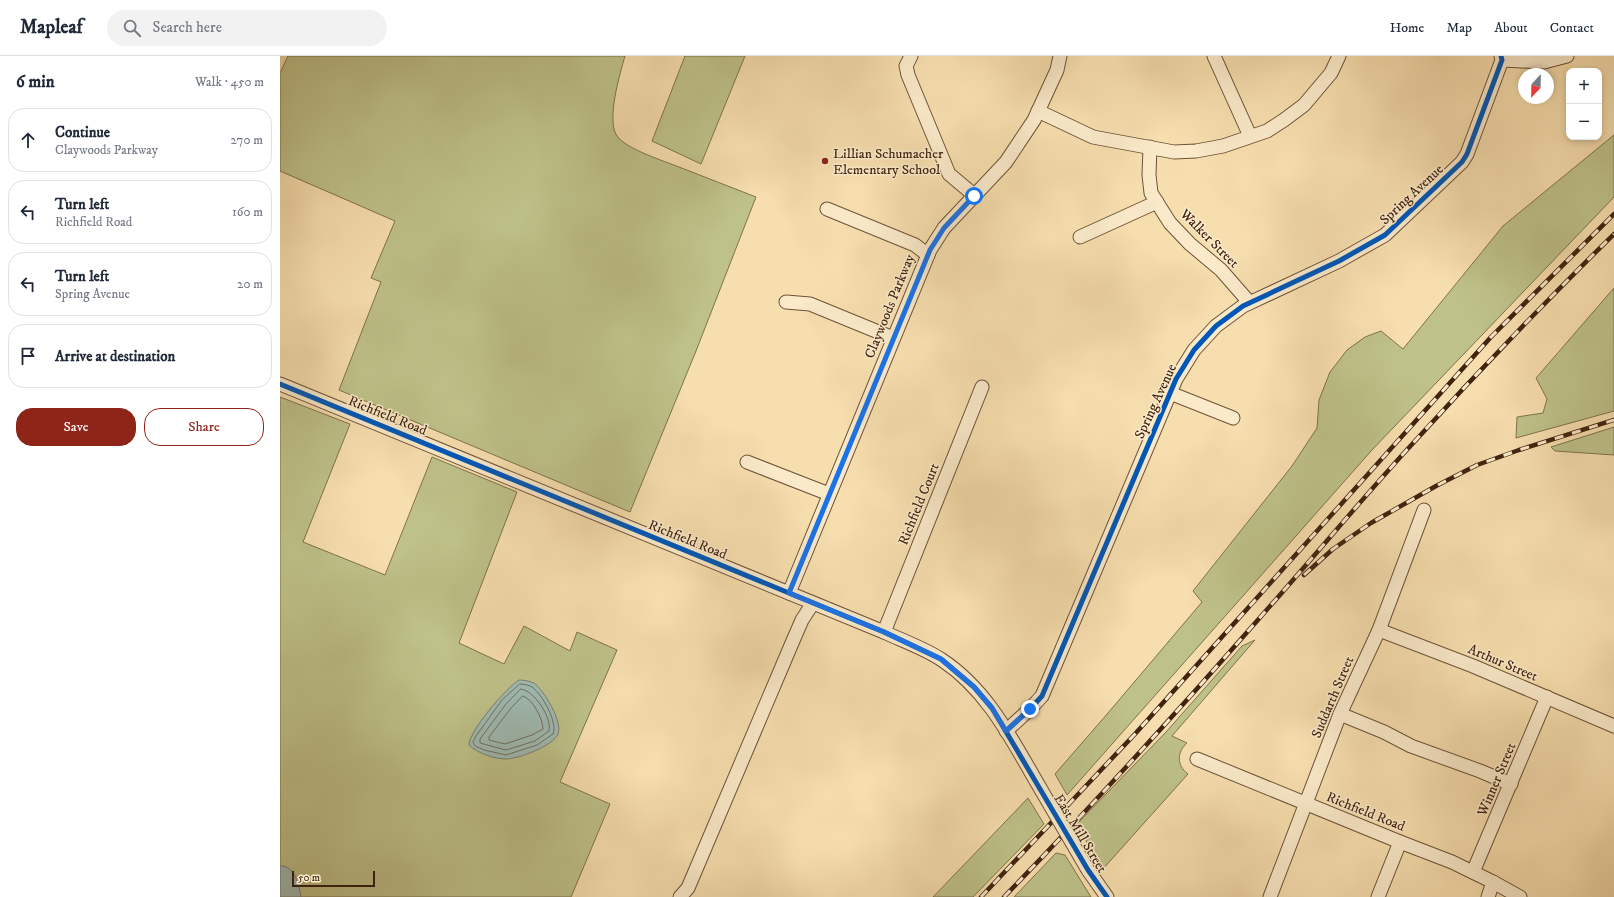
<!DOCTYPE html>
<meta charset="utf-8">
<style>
body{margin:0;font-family:"IM FELL DW Pica",serif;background:#f2f2f3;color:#1f2937}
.controls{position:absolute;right:12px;top:12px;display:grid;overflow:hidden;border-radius:8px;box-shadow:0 2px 6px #0003}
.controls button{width:36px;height:36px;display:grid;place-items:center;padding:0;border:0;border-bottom:1px solid #e0e1e3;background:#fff;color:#1f2937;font:20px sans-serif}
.compass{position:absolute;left:1238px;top:12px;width:36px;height:36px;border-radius:50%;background:#fff;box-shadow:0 2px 6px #0003;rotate:202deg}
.scale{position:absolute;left:12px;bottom:10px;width:83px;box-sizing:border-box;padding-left:4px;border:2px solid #40230f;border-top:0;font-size:11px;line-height:14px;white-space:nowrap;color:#40230f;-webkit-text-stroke:3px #faeaca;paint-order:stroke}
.stop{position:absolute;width:12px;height:12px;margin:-9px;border:3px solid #1a73e8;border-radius:50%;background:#fff}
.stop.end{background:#1a73e8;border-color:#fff;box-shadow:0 1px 4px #0008}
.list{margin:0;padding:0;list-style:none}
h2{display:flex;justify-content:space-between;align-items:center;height:52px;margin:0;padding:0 16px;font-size:17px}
h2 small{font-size:13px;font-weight:400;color:#747a83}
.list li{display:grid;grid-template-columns:26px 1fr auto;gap:12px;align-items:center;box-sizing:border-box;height:64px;margin:0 8px 8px;padding:0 8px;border:1px solid #e0e1e3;border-radius:16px}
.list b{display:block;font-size:15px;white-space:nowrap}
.list p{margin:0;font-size:13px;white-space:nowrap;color:#747a83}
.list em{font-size:13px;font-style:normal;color:#747a83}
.actions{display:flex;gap:8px;padding:12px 16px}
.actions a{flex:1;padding:9px 0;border:1px solid #8f2418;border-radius:16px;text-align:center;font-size:14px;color:#8f2418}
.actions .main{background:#8f2418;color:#fff}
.icon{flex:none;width:22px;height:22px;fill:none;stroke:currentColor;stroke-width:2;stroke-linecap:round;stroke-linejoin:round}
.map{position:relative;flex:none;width:1334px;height:841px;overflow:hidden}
header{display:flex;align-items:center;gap:24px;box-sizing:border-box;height:56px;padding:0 20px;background:#fff;border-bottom:1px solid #e0e1e3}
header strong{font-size:19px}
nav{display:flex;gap:22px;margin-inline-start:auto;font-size:14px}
.search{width:280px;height:36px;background:#f2f2f3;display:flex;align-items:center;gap:10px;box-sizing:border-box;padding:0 14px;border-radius:22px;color:#747a83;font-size:15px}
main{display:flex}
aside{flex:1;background:#fff}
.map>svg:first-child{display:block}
.green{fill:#bec189;stroke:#7f724c}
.water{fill:#9fbbb3;stroke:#797e71}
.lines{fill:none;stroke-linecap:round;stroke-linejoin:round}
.shore{stroke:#706f61;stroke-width:1}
.minor-casing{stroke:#6e5237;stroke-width:15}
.minor{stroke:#faeaca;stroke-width:13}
.rail-casing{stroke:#40230f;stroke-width:4.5}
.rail{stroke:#faeaca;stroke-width:3;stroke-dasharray:9;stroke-linecap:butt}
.minor-bridge-casing{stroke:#6e5237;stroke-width:15;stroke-linecap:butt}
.minor-bridge{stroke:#faeaca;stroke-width:13}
.cycleway-casing{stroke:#faeaca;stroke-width:8}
.cycleway{stroke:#0057b8;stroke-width:5}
.route{stroke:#1a73e8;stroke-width:5}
.poi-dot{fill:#8f2418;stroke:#faeaca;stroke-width:1.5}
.labels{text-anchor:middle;stroke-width:3;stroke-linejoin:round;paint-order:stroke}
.poi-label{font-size:14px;fill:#40230f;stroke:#faeaca;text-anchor:start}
.street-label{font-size:14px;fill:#40230f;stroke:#faeaca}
</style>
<header>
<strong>Mapleaf</strong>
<div class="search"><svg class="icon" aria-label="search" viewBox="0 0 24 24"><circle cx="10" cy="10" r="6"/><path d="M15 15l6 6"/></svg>Search here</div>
<nav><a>Home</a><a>Map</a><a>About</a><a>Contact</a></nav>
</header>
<main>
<aside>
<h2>6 min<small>Walk · 450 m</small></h2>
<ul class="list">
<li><svg class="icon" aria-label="ahead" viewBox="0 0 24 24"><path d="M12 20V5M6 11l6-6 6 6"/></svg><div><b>Continue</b><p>Claywoods Parkway</p></div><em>270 m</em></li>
<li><svg class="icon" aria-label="left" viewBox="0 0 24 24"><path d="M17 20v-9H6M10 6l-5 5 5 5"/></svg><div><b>Turn left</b><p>Richfield Road</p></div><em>160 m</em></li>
<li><svg class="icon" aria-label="left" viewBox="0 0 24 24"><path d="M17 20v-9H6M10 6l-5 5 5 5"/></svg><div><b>Turn left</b><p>Spring Avenue</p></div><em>20 m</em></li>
<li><svg class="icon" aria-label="arrive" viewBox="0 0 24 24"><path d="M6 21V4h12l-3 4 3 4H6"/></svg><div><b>Arrive at destination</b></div></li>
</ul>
<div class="actions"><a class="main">Save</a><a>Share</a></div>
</aside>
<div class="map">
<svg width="1334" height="841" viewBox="0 0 1334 841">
<rect width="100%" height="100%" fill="#f7deae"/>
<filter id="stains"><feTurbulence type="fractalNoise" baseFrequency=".005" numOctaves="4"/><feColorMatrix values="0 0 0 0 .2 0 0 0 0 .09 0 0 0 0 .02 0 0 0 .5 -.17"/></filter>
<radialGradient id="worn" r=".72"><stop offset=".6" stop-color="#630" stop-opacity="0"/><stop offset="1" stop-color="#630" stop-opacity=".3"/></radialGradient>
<!-- green -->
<g class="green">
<path d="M8,0H345C340,17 326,65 337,80C346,93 384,105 399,111C425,121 450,131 476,141L416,295L350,456L59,334L101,226L91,222L115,165L0,115V17Z"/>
<path d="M405,0H465L421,108L372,85Z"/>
<path d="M1334,79V141L1092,394L787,739L775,718L828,657L922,546L913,535L1012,410L1037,372L1039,344L1050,316L1067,294L1085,281L1101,275L1123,293L1223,170Z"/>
<path d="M1334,232V355L1236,382L1237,361L1263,357L1267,343L1256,322Z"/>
<path d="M0,341L70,368L23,486L105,519L152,401L237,436L179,587L224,608L244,570L290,595L297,576L337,594L280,726L330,748L291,841H0Z"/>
<path d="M1334,371V399L1275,395L1271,391Z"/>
<path d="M975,584L892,680L907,687C897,696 896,709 908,718L822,814L797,768L886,676L962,590Z"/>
<path d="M748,742L764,768L693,841H653Z"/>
<path d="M776,797L785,799L811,841H734Z"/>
</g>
<!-- water -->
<g class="water">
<path d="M239,624C244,624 249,625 254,627C264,634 283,666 278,678C273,690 238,703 226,703C214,703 197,697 189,689C189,675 226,632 239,624Z"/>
<path d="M0,810C15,809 19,830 21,841H0Z"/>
</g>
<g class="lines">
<!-- shore -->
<g class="shore">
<path d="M240,628C244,628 249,629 252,631C262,638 278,666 273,678L257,689L226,699L204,694L195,690L193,686L196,680L222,644Z"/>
<path d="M241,633C255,635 272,662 269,675L255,685L226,694L200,687V683L226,648Z"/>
<path d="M243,640C253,643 263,663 263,673L252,679L225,688L209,684V681L231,652Z"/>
</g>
<!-- minor casing -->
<g class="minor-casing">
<g id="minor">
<path d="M631,0L626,10L628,19L669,118L694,139"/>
<path d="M934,0L970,80"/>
<path d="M1222,4L1264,6L1287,0"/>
<path d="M758,55L813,81L894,96L916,95L943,90L987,75L1004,64L1024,49L1051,17L1059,0"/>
<path d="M870,91L869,119L871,137L890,167L910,188L941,214L969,246"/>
<path d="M547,153L635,189L648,199"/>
<path d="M800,181L877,146"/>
<path d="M506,246L530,248L613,282"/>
<path d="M0,328L604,576C621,584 646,593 662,604C706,633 730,680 756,725"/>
<path d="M890,337L953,362"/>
<path d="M467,406L549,438"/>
<path d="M509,537L650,194L664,172L726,106L754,64L777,14L780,0"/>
<path d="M1099,574L1193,610L1334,670"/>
<path d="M604,576L702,331"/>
<path d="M1060,658L1104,676L1131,690L1200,715L1231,728"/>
<path d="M726,675L750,653L762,640L896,323L914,294L936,270L963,250L1059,205L1105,179L1182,106L1187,98L1222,4L1221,0"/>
<path d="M917,703L1120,786L1172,806L1213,826L1240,841"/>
<path d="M808,814L827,841"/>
<path d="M1193,816L1267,641"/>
<path d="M400,841L408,832L512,587L522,564L533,547"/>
<path d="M990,841L1060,658L1099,574L1144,454"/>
<path d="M1098,841L1120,786"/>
<path d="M1208,841L1213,826"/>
</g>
</g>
<!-- minor -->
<use href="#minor" class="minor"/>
<!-- rail casing -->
<g class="rail-casing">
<g id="rail">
<path d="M1024,519L1053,493L1091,467L1156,430L1197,409L1239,394L1334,364"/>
<path d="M701,841L855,678L1211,281L1334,158"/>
<path d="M724,841C813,749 899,654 984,557C1031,504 1076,450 1124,397C1192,322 1262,249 1334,178"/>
</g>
</g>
<!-- rail -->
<use href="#rail" class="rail"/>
<!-- minor-bridge casing -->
<g class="minor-bridge-casing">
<path id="minor-bridge" d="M756,725L808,814"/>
</g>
<!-- minor-bridge -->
<use href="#minor-bridge" class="minor-bridge"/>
<!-- cycleway casing -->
<g class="cycleway-casing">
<g id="cycleway">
<path d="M0,328L604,576L661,603L694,631L712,652L808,814L827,841"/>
<path d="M726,675L750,653L762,640L896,323L914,294L936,270L963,250L1059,205L1105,179L1182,106L1187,98L1222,4L1221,0"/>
</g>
</g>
<!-- cycleway -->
<use href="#cycleway" class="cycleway"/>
</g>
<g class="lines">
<!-- route -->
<path class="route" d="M694,140L664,172L650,194L509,537L604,576L661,603L694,631L712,652L726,675L750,653"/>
</g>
<!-- markers -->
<circle class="poi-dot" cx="545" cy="105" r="4"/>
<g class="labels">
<!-- poi labels -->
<g class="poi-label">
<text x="553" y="102">Lillian Schumacher<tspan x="553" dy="16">Elementary School</tspan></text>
</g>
<!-- street labels -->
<g class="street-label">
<text transform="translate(1131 138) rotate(-43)" y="5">Spring Avenue</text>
<text transform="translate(930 182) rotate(45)" y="5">Walker Street</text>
<text transform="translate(609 250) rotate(-68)" y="5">Claywoods Parkway</text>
<text transform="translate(875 345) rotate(-65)" y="5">Spring Avenue</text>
<text transform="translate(108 359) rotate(22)" y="5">Richfield Road</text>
<text transform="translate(638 448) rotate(-68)" y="5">Richfield Court</text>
<text transform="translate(408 483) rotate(22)" y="5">Richfield Road</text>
<text transform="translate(1223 606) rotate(23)" y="5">Arthur Street</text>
<text transform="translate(1052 641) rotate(-67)" y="5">Suddarth Street</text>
<text transform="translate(1216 723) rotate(-67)" y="5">Winner Street</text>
<text transform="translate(1086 755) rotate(22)" y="5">Richfield Road</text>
<text transform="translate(801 777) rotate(59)" y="5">East Mill Street</text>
</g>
</g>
<rect width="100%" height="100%" filter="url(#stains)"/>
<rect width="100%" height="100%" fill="url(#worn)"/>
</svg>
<div class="controls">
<button>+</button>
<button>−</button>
</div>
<svg class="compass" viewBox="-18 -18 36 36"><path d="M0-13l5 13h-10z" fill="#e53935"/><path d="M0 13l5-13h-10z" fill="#747a83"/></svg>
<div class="scale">50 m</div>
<div class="stop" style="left:694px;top:140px"></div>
<div class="stop end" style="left:750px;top:653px"></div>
</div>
</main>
